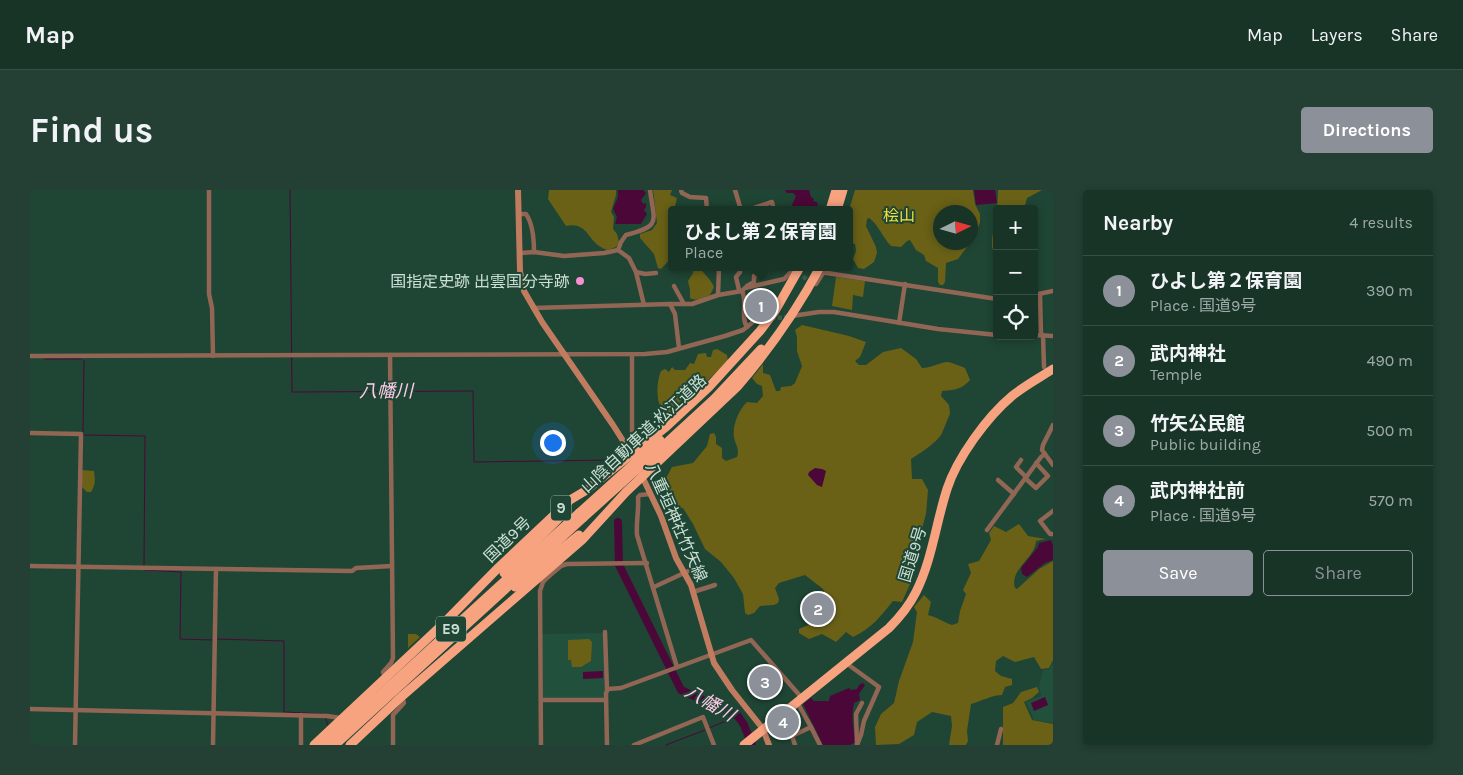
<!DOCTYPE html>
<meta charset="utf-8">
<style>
body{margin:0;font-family:Karla,"Noto Sans JP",sans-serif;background:#243f33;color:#f1f3f6}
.controls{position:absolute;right:15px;top:15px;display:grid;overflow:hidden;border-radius:5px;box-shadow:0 2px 8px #0003}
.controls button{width:45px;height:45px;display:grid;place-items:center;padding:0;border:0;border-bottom:1px solid #364f44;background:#173427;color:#f1f3f6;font:25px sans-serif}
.compass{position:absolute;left:903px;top:15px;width:45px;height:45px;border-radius:50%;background:#173427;box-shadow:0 2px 8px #0003;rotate:85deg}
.you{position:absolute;left:522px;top:252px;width:18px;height:18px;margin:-12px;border:4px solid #fff;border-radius:50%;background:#1a73e8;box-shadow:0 0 0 8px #1a73e833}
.badge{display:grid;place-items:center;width:32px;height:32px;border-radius:50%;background:#8c9099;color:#fff;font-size:16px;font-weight:700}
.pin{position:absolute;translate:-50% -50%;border:2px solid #fff;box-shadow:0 1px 5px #0006}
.popup{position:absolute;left:638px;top:16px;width:185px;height:65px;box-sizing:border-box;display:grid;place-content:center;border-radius:5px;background:#173427;filter:drop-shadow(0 1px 4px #0005);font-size:16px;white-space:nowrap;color:#9eaaa7}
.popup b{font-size:19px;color:#f1f3f6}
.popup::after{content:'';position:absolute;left:50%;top:100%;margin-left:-10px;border:10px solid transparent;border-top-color:#173427}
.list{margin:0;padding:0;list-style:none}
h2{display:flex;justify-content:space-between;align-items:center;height:65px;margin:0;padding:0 20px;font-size:21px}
h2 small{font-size:16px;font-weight:400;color:#9eaaa7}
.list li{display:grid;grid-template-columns:32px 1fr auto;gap:15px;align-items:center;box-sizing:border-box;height:70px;padding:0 20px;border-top:1px solid #364f44}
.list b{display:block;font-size:19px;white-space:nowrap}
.list p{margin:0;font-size:16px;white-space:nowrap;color:#9eaaa7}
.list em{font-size:16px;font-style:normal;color:#9eaaa7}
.actions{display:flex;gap:10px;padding:15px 20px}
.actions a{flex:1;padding:11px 0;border:1px solid #8c9099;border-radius:5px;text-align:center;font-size:18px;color:#8c9099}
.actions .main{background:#8c9099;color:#fff}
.icon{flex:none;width:28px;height:28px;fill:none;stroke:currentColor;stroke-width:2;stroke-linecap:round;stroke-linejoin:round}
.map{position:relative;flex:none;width:1023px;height:555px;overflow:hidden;border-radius:5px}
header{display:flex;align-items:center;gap:30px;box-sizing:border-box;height:70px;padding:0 25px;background:#173427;border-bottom:1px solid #364f44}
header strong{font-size:24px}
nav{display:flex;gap:28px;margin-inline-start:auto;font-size:18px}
.intro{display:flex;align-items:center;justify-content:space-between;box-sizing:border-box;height:120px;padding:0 30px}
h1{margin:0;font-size:35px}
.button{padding:12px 22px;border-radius:5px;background:#8c9099;color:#fff;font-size:18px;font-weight:700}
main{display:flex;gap:30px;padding:0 30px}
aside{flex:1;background:#173427;border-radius:5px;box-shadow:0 2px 8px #0003}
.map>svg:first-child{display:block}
.built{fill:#21513d}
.green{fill:#6a6117}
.water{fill:#4c0739}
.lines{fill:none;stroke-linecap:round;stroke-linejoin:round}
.stream{stroke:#4c0739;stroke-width:1}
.river{stroke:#4c0739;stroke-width:8}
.street-tunnel{stroke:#395c4c;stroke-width:4.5;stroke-dasharray:4.5 2;stroke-linecap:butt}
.street{stroke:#926654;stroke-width:4.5}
.secondary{stroke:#c17c60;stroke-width:6}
.highway{stroke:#f8a380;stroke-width:9}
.highway-bridge{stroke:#f8a380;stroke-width:9}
.poi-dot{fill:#f690d0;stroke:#1f4534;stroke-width:2}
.labels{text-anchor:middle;stroke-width:4;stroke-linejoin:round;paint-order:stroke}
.shield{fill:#1f4534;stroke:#97b2a5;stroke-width:1}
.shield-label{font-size:15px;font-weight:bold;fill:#cbe0d5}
.park-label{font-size:16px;fill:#f2e03e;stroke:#1f4534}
.poi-label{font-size:16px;fill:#cbe0d5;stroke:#1f4534;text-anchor:end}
.street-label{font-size:16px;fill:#cbe0d5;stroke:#1f4534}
.water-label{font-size:18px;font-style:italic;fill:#ffccea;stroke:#1f4534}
</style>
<header>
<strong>Map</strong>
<nav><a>Map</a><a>Layers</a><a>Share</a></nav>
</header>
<div class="intro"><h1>Find us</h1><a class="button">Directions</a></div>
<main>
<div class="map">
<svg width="1023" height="555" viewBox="0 0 1023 555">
<rect width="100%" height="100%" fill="#1f4534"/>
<!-- built -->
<g class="built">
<path d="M743,104L745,111L739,119L728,126L716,130L718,109Z"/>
<path d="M574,443V508H513L512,444Z"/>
<path d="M1023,471V533L1004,530L996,512L1011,506L1009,497L1013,480L1020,479Z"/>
</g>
<!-- green -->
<g class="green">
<path d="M519,0H586V5L581,22L584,27L583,39L587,44L589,52L586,57L578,60C557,55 560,31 536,36L518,9Z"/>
<path d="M623,0H642L640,5L647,8L644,20H642V67L631,79L628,78L624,64L610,48V44L622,40L627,33Z"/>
<path d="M825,0H943L945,14L950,24V33L941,52V22H911V52L940,53L928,69L916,73L915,92L913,95H910L908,92V78L896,71L894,65L886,60L880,50L877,51L871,57L861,56C853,48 848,34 839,28L837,29L836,36L846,57L847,63L844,72L834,79L828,78L823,69L826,61L825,54L820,53L819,20Z"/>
<path d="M968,0H1012L997,8L994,19H967Z"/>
<path d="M967,19V81V66L962,58V49Z"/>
<path d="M662,77H670C674,85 681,89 684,97L680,105C673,108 666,112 660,108V100L658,91L663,83Z"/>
<path d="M806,87L835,91L833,107L823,105L822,120L802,116Z"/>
<path d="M772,135L819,146L836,152L830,167L825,171L829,175H836L853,162L871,158L886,169L892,178C902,178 910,172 918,172C923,173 930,176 935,178L940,190C932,199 925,200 912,201L911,206L919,215L920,224C917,230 915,236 912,243C908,252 889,264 881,269L882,289H892L898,300L896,324L884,367V385L872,412L863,411C850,427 842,438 823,447L816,442L806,452L792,444L779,449L769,443V439L785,432L790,437L803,429L804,424L802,416L793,399L775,385L749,393L745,398L749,409L748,413L744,415L730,416L724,423L718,425L715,423L713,404L704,388L691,372L675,359L663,334L653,318L637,316L634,292L642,277L663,273L677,256L680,244L684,243L686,247V254L692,258V268L696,271L707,267C710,259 705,254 704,247C702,236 709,219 717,212L727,213L733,206L732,196L727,194L722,188L733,174V183L740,185L746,201H750L751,197L761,196L765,193L772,176L767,161V147L765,140Z"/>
<path d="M687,159L697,165L698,171L676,192L659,202L648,214L643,221L633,231H631L629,227L634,224C633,219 628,213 628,209C627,200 627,191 631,181L635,179L639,182L642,177L645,180H655L660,173L664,174L668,164L676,163L677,167H681L683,160Z"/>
<path d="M52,280L64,281C65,290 66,294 61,302H57L52,297Z"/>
<path d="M989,334L998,346L1016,349L1006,351C1005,369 979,379 985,398L987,399L1009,379L1023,371V470L1019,478L1011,479L1004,467L985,472L973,466L966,471L965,481L971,486L982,489V495L975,497L972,505C962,505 952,511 941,514L937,541L938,551L936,555H919L922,536L921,526L902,522L887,532L884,545L869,554L846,555L845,537L851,524L864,513L869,491L883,452L887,422L884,417L894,405L901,412L898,425C907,427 913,432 922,435L928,433L930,421L936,404L933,400L941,383L938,374L949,371L961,350L959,343L964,336L976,342Z"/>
<path d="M378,444H386L390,447L378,458Z"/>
<path d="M559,449L562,452L561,471L551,477H542L541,470H538V450Z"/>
<path d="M1007,497L1009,502L1002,508L994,512L1002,530L1023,534V555H973V517L983,513L991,502Z"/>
</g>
<!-- water -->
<g class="water">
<path d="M588,0H613L616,3L611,10L613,14L616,13V17L614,20L617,24L611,34H585L587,27L583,19L588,7Z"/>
<path d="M755,0H779L781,7L784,9L783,11L787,12L788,16L761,17L766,6L763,3H757Z"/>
<path d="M944,0H965L967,13L946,15Z"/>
<path d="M785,278L792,279L796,281L792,297L787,295L778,285L779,282Z"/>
<path d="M1021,350L1023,355V370L1015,373L997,387L992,384L991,378L1008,357L1009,353Z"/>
<path d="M573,481V488L553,489V482Z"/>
<path d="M833,493L835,495L829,504L830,510L824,513C821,527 823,538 826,552L820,555H793L773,514L781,508L784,511H799L800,506L819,498L821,500L827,499L829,495Z"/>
<path d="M1015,507L1018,515L1004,521L1001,513Z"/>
</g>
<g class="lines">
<!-- stream -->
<g class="stream">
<path d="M260,0L262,202L443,201L444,272L582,270"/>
<path d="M15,169H51"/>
<path d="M53,242L54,170"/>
<path d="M54,245L115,246L114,377"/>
<path d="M115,380L151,382L150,449L182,450"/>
<path d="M186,449L254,451V522L293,524"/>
<path d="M295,527L298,535"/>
<path d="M679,538L708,526"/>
<path d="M636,555L675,540"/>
</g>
<!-- river -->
<path class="river" d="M588,332L589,375L651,500L708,526L714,535L722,555"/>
<!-- street-tunnel -->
<g class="street-tunnel">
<path d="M768,82L781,93"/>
<path d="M741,128L761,127"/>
</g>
<!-- street -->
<g class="street">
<path d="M179,0V104L182,118L183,166"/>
<path d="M651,0L652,3L660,7L676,8L677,20"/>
<path d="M705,0L711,20"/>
<path d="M718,20L742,12L744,20"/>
<path d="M490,24H496C503,34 504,50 504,62"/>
<path d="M491,63L504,62L534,66L574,63L588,60"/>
<path d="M606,82L615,84L626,83"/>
<path d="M781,93L786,94L793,83H797L967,109"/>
<path d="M644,96L654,114"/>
<path d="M717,96L724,92V86L737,82"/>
<path d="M709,100L706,87L710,82V77"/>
<path d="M712,101C718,112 710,126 717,137"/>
<path d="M1010,104L1011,145"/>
<path d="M688,105L689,77"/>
<path d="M1004,105L1023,101"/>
<path d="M640,114H662L688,105L712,101L715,98L754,89L762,81H767"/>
<path d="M614,115L606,82L599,68L588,60L591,52L596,45C632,36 624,32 620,0"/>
<path d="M503,118L640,114L645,124L649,158"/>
<path d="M762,126L789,122H804L908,139L967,145"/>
<path d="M869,133L875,94"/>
<path d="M1004,145L1023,146"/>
<path d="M1013,145L1014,177"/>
<path d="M602,164V263"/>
<path d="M0,166L615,164L637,162L695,146L713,140L728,128H738"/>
<path d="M1023,235L1013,255L1012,260L1023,275"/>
<path d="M0,243L51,244L45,555"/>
<path d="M991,270L986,277L996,287"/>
<path d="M995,288L1006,298L1018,286L1006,273"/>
<path d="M968,290L984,304"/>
<path d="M620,304L610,305L608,307C609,320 606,332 607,345L647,477"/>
<path d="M1023,321L1010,331L1020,344H1023"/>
<path d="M957,340L1011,267L1015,264"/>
<path d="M0,376L322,381L326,378L362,376"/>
<path d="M518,385L519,386L531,376L537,374L617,373"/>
<path d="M624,397L669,376"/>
<path d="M663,402L685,395"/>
<path d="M409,430L416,438"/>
<path d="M575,442L577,500"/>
<path d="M816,473L849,497L834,531L831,545L827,555"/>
<path d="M356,489L353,482L361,473L363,468L360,165"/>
<path d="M511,510H576"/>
<path d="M767,512L781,537"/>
<path d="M0,519L297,526L311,528"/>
<path d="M827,554L826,524L832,513"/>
<path d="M183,555L186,379"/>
<path d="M271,555V525"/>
<path d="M363,555V525L374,513L372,507"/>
<path d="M511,555L510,401L513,392L519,386"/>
<path d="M577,555L576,503L578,499L591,498L721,450L772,508"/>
<path d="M604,555L673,527L684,555"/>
<path d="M765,555L762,546L781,537L790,555"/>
<path d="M967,555L971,539"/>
</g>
<!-- secondary -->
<g class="secondary">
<path d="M488,0L490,81L494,101L512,132L583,235L604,268"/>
<path d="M611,284L631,326L646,368L661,395L684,473L702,500L733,539L739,555"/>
</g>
<!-- highway -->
<g class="highway">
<path d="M800,20L806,0"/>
<path d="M807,20L813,0"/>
<path d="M634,255L684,209L731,159"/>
<path d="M474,383L528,329"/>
<path d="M485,397L549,345"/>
<path d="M284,555L413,434L469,377L540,310L555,301L636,237L679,197L730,141L745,121L770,77"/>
<path d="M295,555L549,323"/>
<path d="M305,555L553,328"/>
<path d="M320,555L371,507L553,349L596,302L707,197C739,160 767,120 790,77"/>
<path d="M714,555L859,438C870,427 879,416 886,402C902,370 906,333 917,299C927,268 957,227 982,206C994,196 1009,188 1023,179"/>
</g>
<!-- highway-bridge -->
<g class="highway-bridge">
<path d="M549,323L630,250"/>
<path d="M553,328L634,255"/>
</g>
</g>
<!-- markers -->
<circle class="poi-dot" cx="550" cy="91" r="5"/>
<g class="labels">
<!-- shield labels -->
<g class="shield">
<rect x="521" y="305.5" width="20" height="25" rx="4"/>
<rect x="406" y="426.5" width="30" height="25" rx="4"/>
</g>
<g class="shield-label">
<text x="531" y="323">9</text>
<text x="421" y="444">E9</text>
</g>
<!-- park labels -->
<g class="park-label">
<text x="869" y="31">桧山</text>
</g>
<!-- poi labels -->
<g class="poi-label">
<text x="540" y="97">国指定史跡 出雲国分寺跡</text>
</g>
<!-- street labels -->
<g class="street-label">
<text transform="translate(613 243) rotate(-43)" y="6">山陰自動車道;松江道路</text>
<text transform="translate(647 332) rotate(66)" y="6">八重垣神社竹矢線</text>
<text transform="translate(477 349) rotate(-44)" y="6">国道9号</text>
<text transform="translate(882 364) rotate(-73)" y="6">国道9号</text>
</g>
<!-- water labels -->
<g class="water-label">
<text x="356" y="207">八幡川</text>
<text transform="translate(680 513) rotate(30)" y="6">八幡川</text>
</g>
</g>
</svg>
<div class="controls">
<button>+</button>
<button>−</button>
<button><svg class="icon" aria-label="locate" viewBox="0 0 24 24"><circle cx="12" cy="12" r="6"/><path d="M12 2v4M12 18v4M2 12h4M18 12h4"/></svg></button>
</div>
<svg class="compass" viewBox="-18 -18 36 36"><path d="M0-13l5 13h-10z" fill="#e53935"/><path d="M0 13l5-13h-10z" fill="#9eaaa7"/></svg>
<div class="you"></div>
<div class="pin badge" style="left:731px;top:116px">1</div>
<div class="popup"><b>ひよし第２保育園</b>Place</div>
<div class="pin badge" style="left:788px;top:419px">2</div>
<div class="pin badge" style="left:735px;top:492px">3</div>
<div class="pin badge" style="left:753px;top:532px">4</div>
</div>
<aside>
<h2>Nearby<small>4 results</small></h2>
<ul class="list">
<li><span class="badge">1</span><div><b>ひよし第２保育園</b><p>Place · 国道9号</p></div><em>390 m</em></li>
<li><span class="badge">2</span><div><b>武内神社</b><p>Temple</p></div><em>490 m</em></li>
<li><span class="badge">3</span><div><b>竹矢公民館</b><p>Public building</p></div><em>500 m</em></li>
<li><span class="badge">4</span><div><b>武内神社前</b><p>Place · 国道9号</p></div><em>570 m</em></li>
</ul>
<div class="actions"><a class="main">Save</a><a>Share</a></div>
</aside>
</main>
